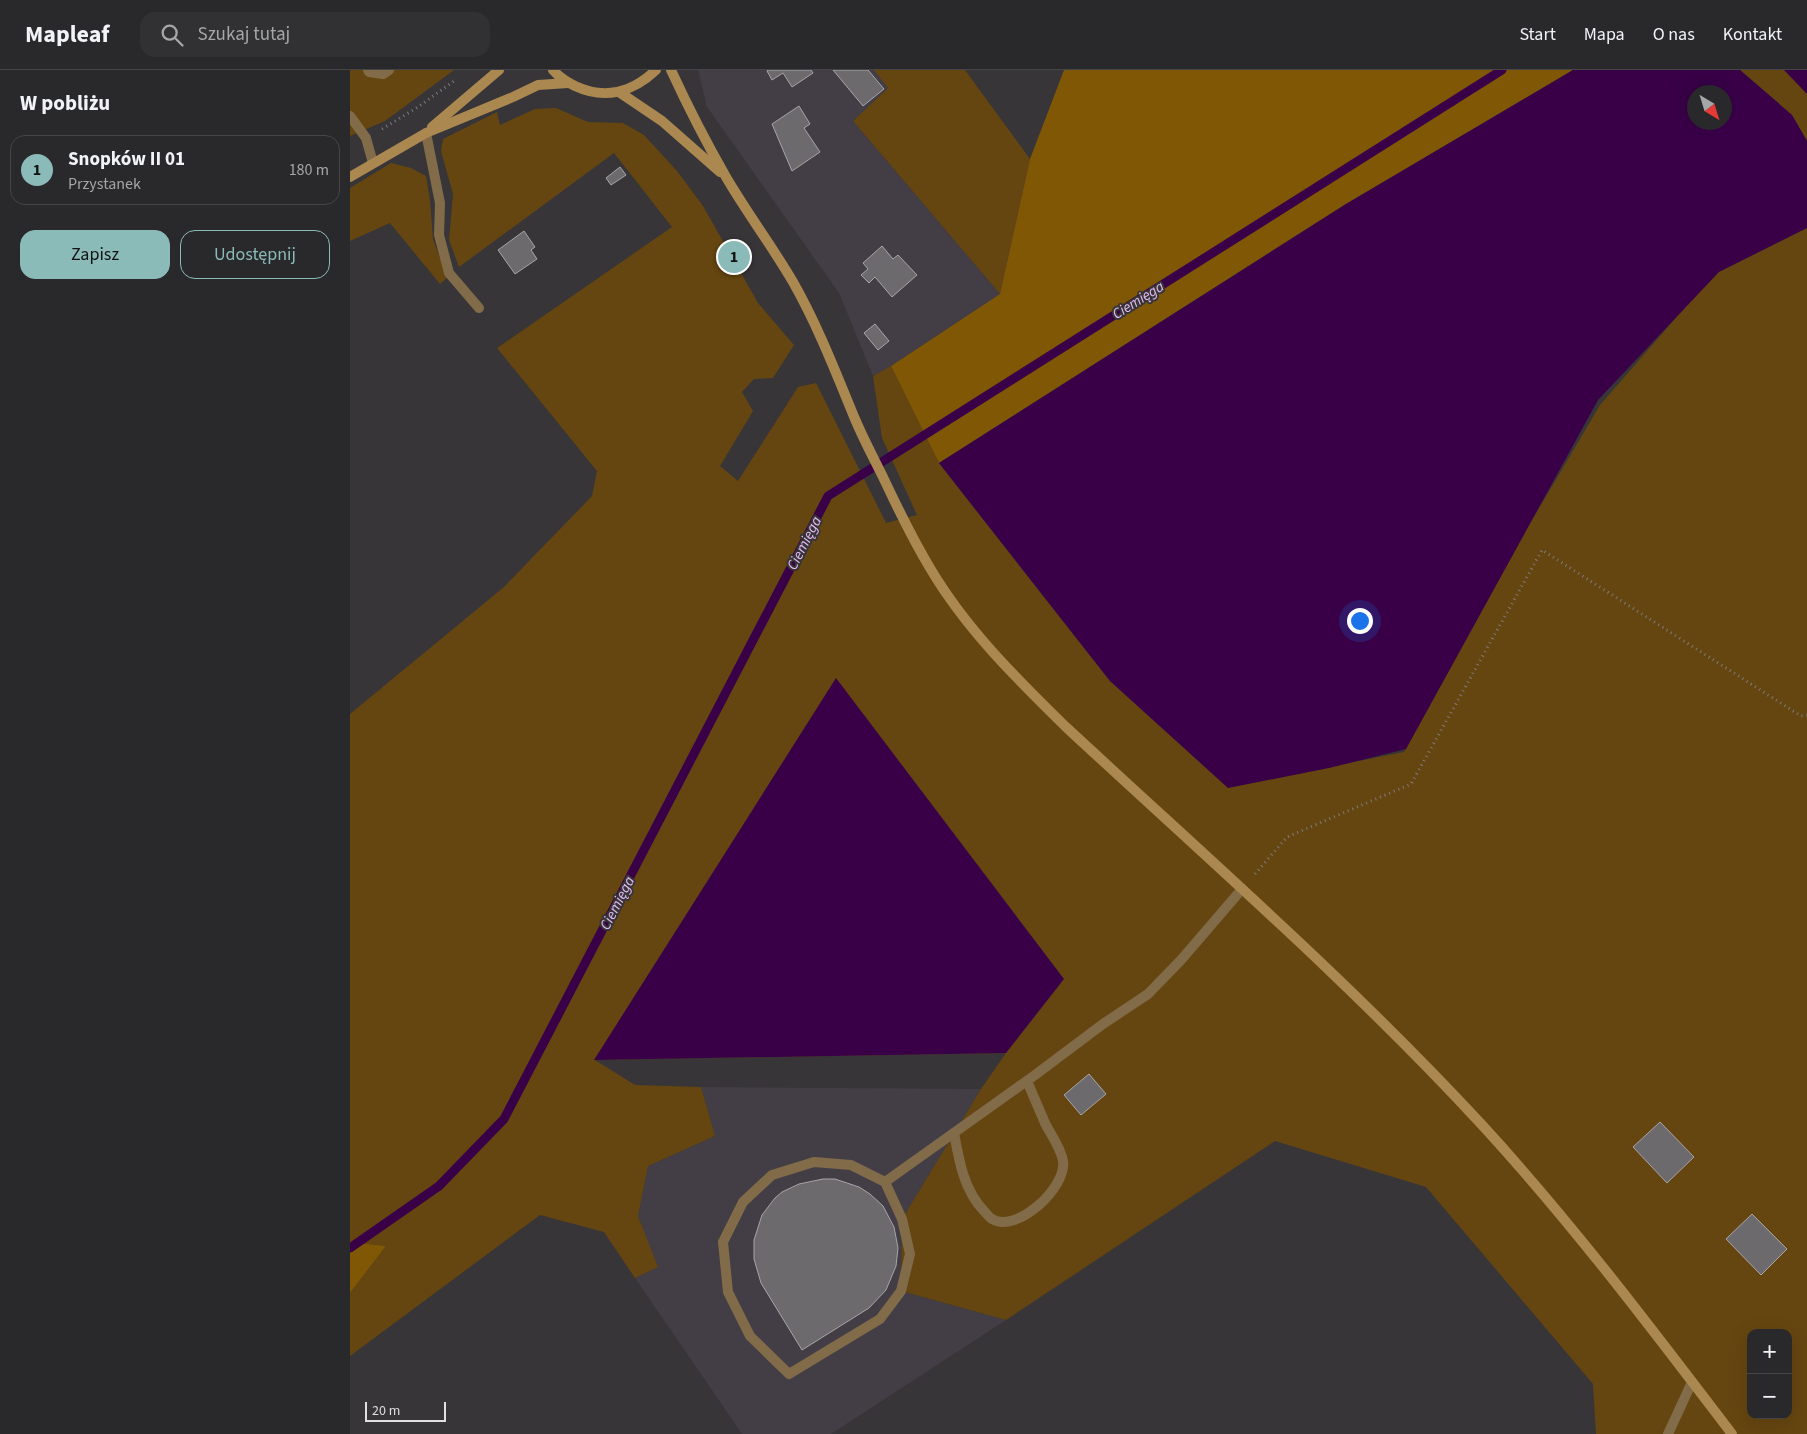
<!DOCTYPE html>
<html lang="pl">
<meta charset="utf-8">
<style>
body{margin:0;font-family:"Source Sans 3",sans-serif;background:#313032;color:#f1f3f6}
.controls{position:absolute;right:15px;bottom:15px;display:grid;overflow:hidden;border-radius:10px;box-shadow:0 5px 20px #0002}
.controls button{width:45px;height:45px;display:grid;place-items:center;padding:0;border:0;border-bottom:1px solid #454447;background:#29282a;color:#f1f3f6;font:25px sans-serif}
.compass{position:absolute;left:1337px;top:15px;width:45px;height:45px;border-radius:50%;background:#29282a;box-shadow:0 5px 20px #0002;rotate:142deg}
.scale{position:absolute;left:15px;bottom:12px;width:81px;box-sizing:border-box;padding-left:5px;border:2px solid #e0dfe1;border-top:0;font-size:14px;line-height:18px;white-space:nowrap;color:#e0dfe1;-webkit-text-stroke:4px #373538;paint-order:stroke}
.you{position:absolute;left:1009px;top:550px;width:18px;height:18px;margin:-12px;border:4px solid #fff;border-radius:50%;background:#1a73e8;box-shadow:0 0 0 8px #1a73e833}
.badge{display:grid;place-items:center;width:32px;height:32px;border-radius:50%;background:#8bbbb9;color:#111;font-size:16px;font-weight:700}
.pin{position:absolute;translate:-50% -50%;border:2px solid #fff;box-shadow:0 1px 5px #0006}
.list{margin:0;padding:0;list-style:none}
h2{display:flex;justify-content:space-between;align-items:center;height:65px;margin:0;padding:0 20px;font-size:21px}
h2 small{font-size:16px;font-weight:400;color:#a5a6a8}
.list li{display:grid;grid-template-columns:32px 1fr auto;gap:15px;align-items:center;box-sizing:border-box;height:70px;margin:0 10px 10px;padding:0 10px;border:1px solid #454447;border-radius:15px}
.list b{display:block;font-size:19px;white-space:nowrap}
.list p{margin:0;font-size:16px;white-space:nowrap;color:#a5a6a8}
.list em{font-size:16px;font-style:normal;color:#a5a6a8}
.actions{display:flex;gap:10px;padding:15px 20px}
.actions a{flex:1;padding:11px 0;border:1px solid #8bbbb9;border-radius:15px;text-align:center;font-size:18px;color:#8bbbb9}
.actions .main{background:#8bbbb9;color:#111}
.icon{flex:none;width:28px;height:28px;fill:none;stroke:currentColor;stroke-width:2;stroke-linecap:round;stroke-linejoin:round}
.map{position:relative;flex:none;width:1457px;height:1364px;overflow:hidden}
header{display:flex;align-items:center;gap:30px;box-sizing:border-box;height:70px;padding:0 25px;background:#29282a;border-bottom:1px solid #454447}
header strong{font-size:24px}
nav{display:flex;gap:28px;margin-inline-start:auto;font-size:18px}
.search{width:350px;height:45px;background:#313032;display:flex;align-items:center;gap:12px;box-sizing:border-box;padding:0 18px;border-radius:15px;color:#a5a6a8;font-size:19px}
main{display:flex}
aside{flex:1;background:#29282a}
.map>svg:first-child{display:block}
.built{fill:#433d45}
.green{fill:#654610;fill-rule:evenodd}
.forest{fill:#805805}
.water{fill:#390048;fill-rule:evenodd}
.lines{fill:none;stroke-linecap:round;stroke-linejoin:round}
.stream{stroke:#390048;stroke-width:9}
.building{fill:#6c6a6d;stroke:#a8a5a9}
.path{stroke:#7d7b7e;stroke-width:3;stroke-dasharray:1 4;stroke-linecap:butt}
.lane{stroke:#816b49;stroke-width:10}
.secondary{stroke:#ab8850;stroke-width:10}
.labels{text-anchor:middle;stroke-width:4;stroke-linejoin:round;paint-order:stroke}
.water-label{font-size:15px;font-style:italic;fill:#e8bcf7;stroke:#373538}
</style>
<header>
<strong>Mapleaf</strong>
<div class="search"><svg class="icon" aria-label="search" viewBox="0 0 24 24"><circle cx="10" cy="10" r="6"/><path d="M15 15l6 6"/></svg>Szukaj tutaj</div>
<nav><a>Start</a><a>Mapa</a><a>O nas</a><a>Kontakt</a></nav>
</header>
<main>
<aside>
<h2>W pobliżu<small></small></h2>
<ul class="list">
<li><span class="badge">1</span><div><b>Snopków II 01</b><p>Przystanek</p></div><em>180 m</em></li>
</ul>
<div class="actions"><a class="main">Zapisz</a><a>Udostępnij</a></div>
</aside>
<div class="map">
<svg width="1457" height="1364" viewBox="0 0 1457 1364">
<rect width="100%" height="100%" fill="#373538"/>
<!-- built -->
<g class="built">
<path d="M348,0H524L538,18L503,51L650,224L541,296L523,306L489,223L357,37Z"/>
<path d="M351,1017L631,1019L552,1149L551,1221L656,1250L481,1364H392L285,1208L307,1197L288,1146L298,1096L365,1066Z"/>
</g>
<!-- green -->
<g class="green">
<path d="M0,0H104L35,51L0,66Z"/>
<path d="M524,0H615L680,89L650,224L503,51L538,18Z"/>
<path d="M1390,0H1457V71L1442,45Z"/>
<path d="M206,38L238,52L273,53L294,65L327,101L353,136L408,233L444,275L423,308L404,309L392,322L403,341L370,396L388,411L448,317L466,313L536,453L567,445L532,368L523,306L541,296L589,393L760,611L879,717L1054,682L1169,472L1250,335L1365,203L1457,157V1364H1246L1243,1314L1076,1117L925,1071L656,1250L551,1221L552,1149L631,1019L656,983L245,990L285,1015L351,1017L365,1066L298,1096L288,1146L308,1197L285,1208L254,1162L190,1145L0,1286V1223L36,1176L0,1172V644L154,517L242,426L247,401L147,278L322,157L264,83L109,197L99,170L103,124L91,81L93,69L147,42L150,55L185,39ZM1401,1263H1438V1345H1401Z"/>
<path d="M41,93L61,98L76,106L80,130L83,169L97,208L90,214L40,153L0,171V118Z"/>
</g>
<!-- forest -->
<g class="forest">
<path d="M714,0H1223L996,134L589,393L541,296L650,224L680,89Z"/>
<path d="M0,1172L36,1176L0,1223Z"/>
</g>
<!-- water -->
<g class="water">
<path d="M1223,0H1390L1442,45L1457,71V158L1369,202L1248,330L1056,679L979,698L878,718L760,611L589,393L996,134ZM1374,22V52H1344V22Z"/>
<path d="M1434,0H1457V24Z"/>
<path d="M486,608L714,909L656,983L244,990Z"/>
</g>
<g class="lines">
<!-- stream -->
<path class="stream" d="M0,1178L89,1116L154,1049L478,426L1152,0"/>
</g>
<!-- building -->
<g class="building">
<path d="M418,0H461L463,3L442,17L433,3L422,10L417,1Z"/>
<path d="M483,0H518L534,19L513,36Z"/>
<path d="M449,36L460,54L454,58L470,82L442,101L422,54Z"/>
<path d="M270,97L276,105L261,115L256,108Z"/>
<path d="M174,161L185,177L181,180L187,189L165,204L148,180Z"/>
<path d="M532,176L543,189L548,185L567,205L542,227L525,207L519,213L511,205L518,199L513,193Z"/>
<path d="M525,254L539,271L528,280L514,263Z"/>
<path d="M739,1004L756,1024L731,1045L714,1025Z"/>
<path d="M1310,1052L1344,1087L1317,1113L1283,1077Z"/>
<path d="M473,1109H485L509,1117L520,1124L533,1136L544,1157L548,1178L546,1196L536,1220L519,1238L452,1280L411,1213L404,1189V1170L412,1145L425,1128L432,1122L449,1114Z"/>
<path d="M1402,1144L1437,1179L1411,1205L1376,1169Z"/>
</g>
<g class="lines">
<!-- path -->
<g class="path">
<path d="M32,59L68,37L104,11"/>
<path d="M905,804L937,767L1061,714L1192,480L1451,646L1457,645"/>
</g>
<!-- lane -->
<g class="lane">
<path d="M18,0L19,2L33,4L39,0"/>
<path d="M0,46L16,68L23,93"/>
<path d="M76,63L90,133L89,165L99,203L129,238"/>
<path d="M604,1063C609,1091 614,1120 634,1141C636,1143 639,1147 642,1149C667,1164 717,1117 713,1091C711,1078 701,1065 695,1053C689,1039 683,1025 677,1011"/>
<path d="M535,1112L552,1149L560,1184L551,1221L530,1249L439,1304L400,1266L378,1222L373,1172L393,1132L422,1105L464,1092L501,1095L535,1112L685,1005L753,954L798,924L831,890L892,819"/>
<path d="M1318,1364L1342,1312"/>
</g>
<!-- secondary -->
<g class="secondary">
<path d="M203,0C209,7 217,12 225,16C255,30 283,22 306,0"/>
<path d="M321,0C338,37 356,72 376,107C397,143 422,176 443,212C468,256 486,303 505,349C513,368 523,387 532,405C547,437 562,468 580,498C616,559 666,608 716,657C857,788 1002,914 1133,1056C1222,1153 1302,1259 1382,1364"/>
<path d="M269,22L312,51L370,102"/>
<path d="M82,57L149,0"/>
<path d="M0,107L76,63L163,27L188,15L218,13"/>
</g>
</g>
<g class="labels">
<!-- water labels -->
<g class="water-label">
<text transform="translate(788 230) rotate(-32)" y="5">Ciemięga</text>
<text transform="translate(454 473) rotate(-63)" y="5">Ciemięga</text>
<text transform="translate(267 833) rotate(-63)" y="5">Ciemięga</text>
</g>
</g>
</svg>
<div class="controls">
<button>+</button>
<button>−</button>
</div>
<svg class="compass" viewBox="-18 -18 36 36"><path d="M0-13l5 13h-10z" fill="#e53935"/><path d="M0 13l5-13h-10z" fill="#a5a6a8"/></svg>
<div class="scale">20 m</div>
<div class="you"></div>
<div class="pin badge" style="left:384px;top:187px">1</div>
</div>
</main>
